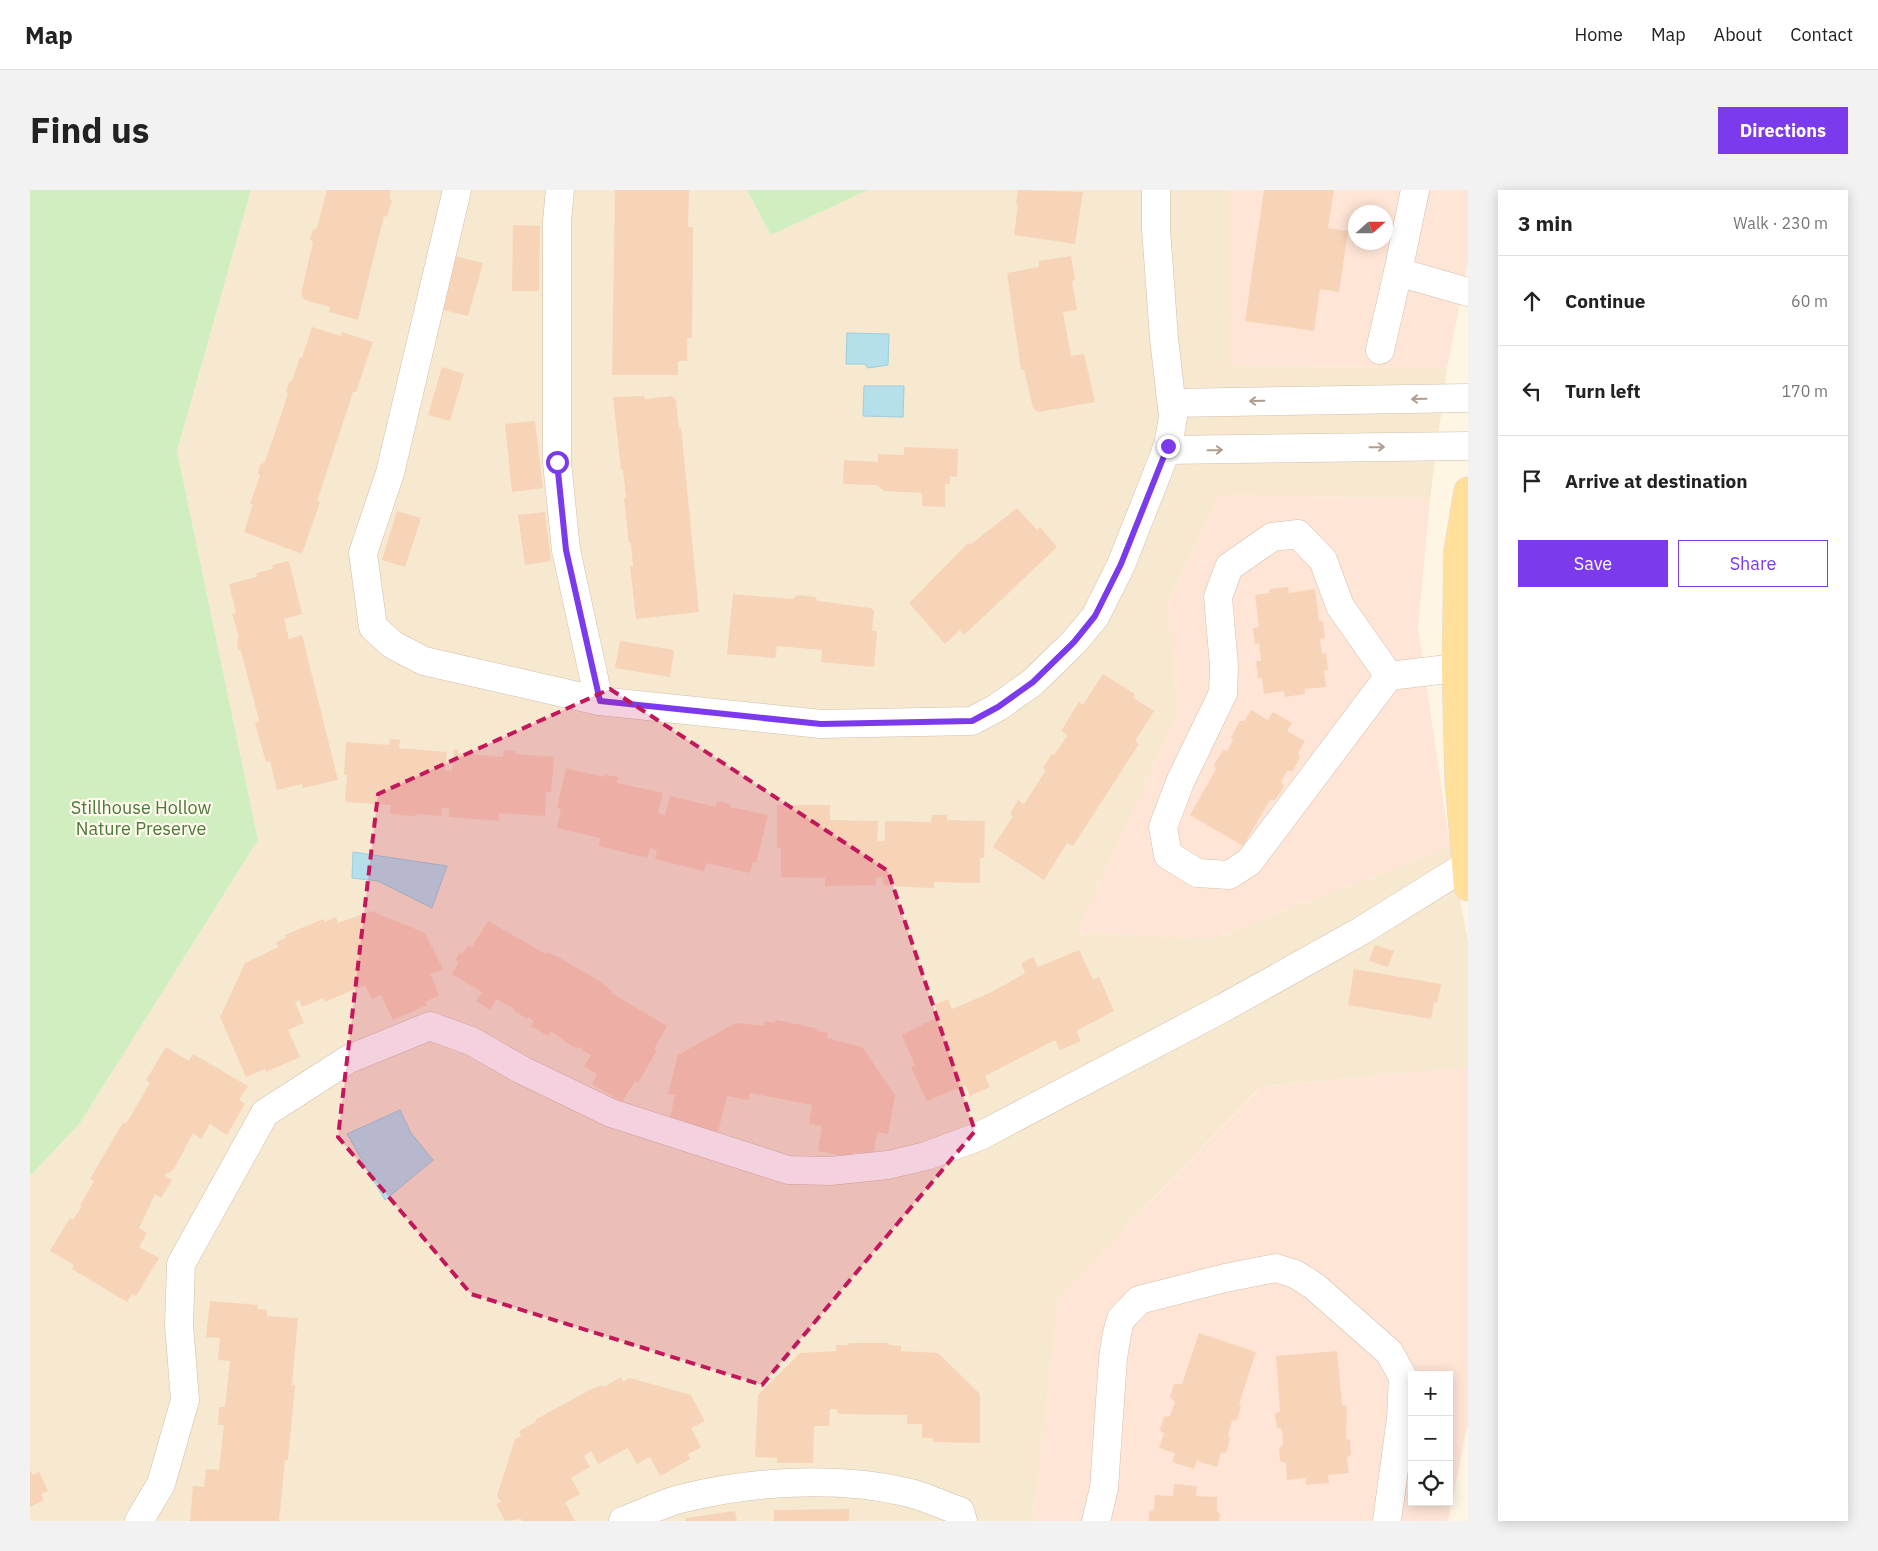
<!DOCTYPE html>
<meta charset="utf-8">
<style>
body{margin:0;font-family:"IBM Plex Sans",sans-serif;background:#f2f2f2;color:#222}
.controls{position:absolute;right:15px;bottom:15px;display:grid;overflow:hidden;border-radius:0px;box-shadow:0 2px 12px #0003}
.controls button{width:45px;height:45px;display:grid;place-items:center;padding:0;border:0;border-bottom:1px solid #e0e0e0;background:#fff;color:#222;font:25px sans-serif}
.compass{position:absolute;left:1318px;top:15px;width:45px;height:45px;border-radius:50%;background:#fff;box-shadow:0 2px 12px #0003;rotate:69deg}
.stop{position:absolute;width:15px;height:15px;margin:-11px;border:4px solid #7c3aed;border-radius:50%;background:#fff}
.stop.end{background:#7c3aed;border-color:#fff;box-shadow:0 1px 5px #0008}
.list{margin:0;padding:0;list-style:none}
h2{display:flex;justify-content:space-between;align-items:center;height:65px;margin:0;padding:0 20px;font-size:21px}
h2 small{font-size:16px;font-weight:400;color:#767676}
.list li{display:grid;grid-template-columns:32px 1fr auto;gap:15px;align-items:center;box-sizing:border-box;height:90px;padding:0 20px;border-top:1px solid #e0e0e0}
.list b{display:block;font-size:19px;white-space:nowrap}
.list em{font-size:16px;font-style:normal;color:#767676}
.actions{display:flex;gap:10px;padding:15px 20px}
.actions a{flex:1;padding:11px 0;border:1px solid #7c3aed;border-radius:0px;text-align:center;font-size:18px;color:#7c3aed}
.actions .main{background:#7c3aed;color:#fff}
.icon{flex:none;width:28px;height:28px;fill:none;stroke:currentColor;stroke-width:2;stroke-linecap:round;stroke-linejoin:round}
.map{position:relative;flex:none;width:1438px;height:1331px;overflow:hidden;border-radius:0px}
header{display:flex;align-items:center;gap:30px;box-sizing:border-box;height:70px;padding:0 25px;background:#fff;border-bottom:1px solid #e0e0e0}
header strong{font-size:24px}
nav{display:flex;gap:28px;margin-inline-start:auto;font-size:18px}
.intro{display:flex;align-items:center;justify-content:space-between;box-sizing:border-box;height:120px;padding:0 30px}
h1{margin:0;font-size:35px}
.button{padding:12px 22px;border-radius:0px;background:#7c3aed;color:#fff;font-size:18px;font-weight:700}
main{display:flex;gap:30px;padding:0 30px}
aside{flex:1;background:#fff;border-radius:0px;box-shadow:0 2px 12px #0003}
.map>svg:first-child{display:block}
.residential{fill:#f7e8d0}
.commercial{fill:#ffe5d6;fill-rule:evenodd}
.green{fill:#d0eec0}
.water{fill:#b5dfea;stroke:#9acfdd}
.building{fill:#f7d4b8}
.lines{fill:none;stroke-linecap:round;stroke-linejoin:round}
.minor-casing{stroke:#d3bfaa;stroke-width:29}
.major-casing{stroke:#dfd8d3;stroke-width:29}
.minor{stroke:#fff;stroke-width:28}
.major{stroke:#ffdf99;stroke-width:28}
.oneway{stroke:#af9d90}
.route{stroke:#7c3aed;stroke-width:6}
.marked{fill:#c2185b;fill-opacity:0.2;stroke:#c2185b;stroke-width:4;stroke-dasharray:10 6;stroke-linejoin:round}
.labels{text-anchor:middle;stroke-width:4.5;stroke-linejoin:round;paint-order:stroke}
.park-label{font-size:18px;fill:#497a3b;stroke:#fff8eb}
</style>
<header>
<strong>Map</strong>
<nav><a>Home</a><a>Map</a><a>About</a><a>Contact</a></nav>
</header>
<div class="intro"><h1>Find us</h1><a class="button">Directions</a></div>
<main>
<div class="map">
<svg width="1438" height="1331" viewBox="0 0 1438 1331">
<rect width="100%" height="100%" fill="#fef5e3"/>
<!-- residential -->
<path class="residential" d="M221,0H717L741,45L838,0H1200V176L1417,178L1400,309L1189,305L1138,413L1148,523L1047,742L1182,749L1420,657L1438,751V877L1230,897L1029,1107L1003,1331H0V986L50,933L228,650L147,261Z"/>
<!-- commercial -->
<g class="commercial">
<path d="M1200,0H1438V72L1417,178L1200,176ZM1326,22H1356V52H1326Z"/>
<path d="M1189,305L1400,309L1388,437L1420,657L1182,749L1047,742L1148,523L1138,414Z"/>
<path d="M1438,877V1234L1418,1331H1003L1029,1107L1231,897ZM1382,1185H1419V1312H1382Z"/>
</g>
<!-- green -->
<g class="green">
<path d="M0,0H221L147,261L228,650L50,933L0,986Z"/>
<path d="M717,0H838L741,45Z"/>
</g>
<!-- water -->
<g class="water">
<path d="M817,143L859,144L858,175L838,178L835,174H816Z"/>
<path d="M834,196H874L873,227L833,226Z"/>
<path d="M323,662L417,676L402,718L348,691L322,688Z"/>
<path d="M370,920L381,943L403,970L355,1010L317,944Z"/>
</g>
<!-- building -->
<g class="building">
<path d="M297,0H361L359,9L362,10L357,27L354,26L328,130L299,122L300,117L275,110L271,104L283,52L280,49L283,40L287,38Z"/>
<path d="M585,0H659L658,37H663L662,148H657V171H648V185H582Z"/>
<path d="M988,0L1053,2L1045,54L984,45L988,15L986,14Z"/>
<path d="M1234,0H1304L1298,38L1318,41L1309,102L1290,99L1284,141L1215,131Z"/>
<path d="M483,35L510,36L509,101H482Z"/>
<path d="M425,66L453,73L438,126L410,119Z"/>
<path d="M1041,66L1045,90L1042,91L1047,120L1033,122L1041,166L1054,164L1065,212L1008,222L1003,218L994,180H991L977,83L1009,77V71Z"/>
<path d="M282,137L311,146L312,142L343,152L326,202H323L287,311L290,312L272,364L214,342L223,314H220L230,286L228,283L230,275L235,272L258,204L256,201L259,193L262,191L270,167L272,168Z"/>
<path d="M412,177L434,184L420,231L398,225Z"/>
<path d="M614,206L615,209L642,206L646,210L649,238L651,237L669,422L606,429L600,376H603L601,353H599L594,308H596L593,280H591L583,207Z"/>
<path d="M505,231L513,298L482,302L475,234Z"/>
<path d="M874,257L928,259L927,287L920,286V294H915V317L892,316V303L854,301L847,295L813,294L814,270L848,272V264L874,265Z"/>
<path d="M987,318L1007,340L1010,337L1027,357L934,445L930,440L915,454L879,413L938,353L940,355Z"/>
<path d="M367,321L391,328L375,377L352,370Z"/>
<path d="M515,322L521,371L495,375L488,325Z"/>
<path d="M259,371L272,424L254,429L259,449L272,445L308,590L273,598L272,594L247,600L240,571L236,572L225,534L229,530L211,461L208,459L207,450L209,447L202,424L206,423L199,394L227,387L226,383L243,379L242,375Z"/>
<path d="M1258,397L1259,403L1285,399L1289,431H1293L1295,448L1290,449L1292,464L1296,463L1298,480H1294L1296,497L1275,499V504L1255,507L1254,501L1234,504L1232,488H1228L1226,471H1231L1229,453L1225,454L1223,438L1229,437L1225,405L1240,403L1239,399Z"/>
<path d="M703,404L762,409L768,405L785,407L788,411L840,418L844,420L842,441H847L844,477L791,472L792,460L747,456L745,468L697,464Z"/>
<path d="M590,451L644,460L640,487L585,478Z"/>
<path d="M1073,484L1105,504L1103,508L1124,521L1105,551L1109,554L1043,656L1037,653L1014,690L963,657L983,626L980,624L988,610L994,614L1016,580L1013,578L1022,564L1024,565L1038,545L1031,541L1049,512L1053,515Z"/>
<path d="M1221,520L1238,530L1243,522L1262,533L1257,541L1275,551L1268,563L1270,567L1263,581H1257L1251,592L1254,596L1245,610H1240L1213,656L1160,625L1186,579L1184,575L1193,560L1197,561L1203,550L1201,547L1210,531H1214Z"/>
<path d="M360,549L370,550L369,558L417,562L415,581H422L424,559L428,560V563L473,567L474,560L485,561V564L524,567L521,602H516L515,626L469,623V631L419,627V618H412L411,626L386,624V626L360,624L361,615L315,612L317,585H314L316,552L359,555Z"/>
<path d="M536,578L574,587L575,585L588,587L587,593L633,603L628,623L635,625L640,606L686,617L687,611L700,614V617L738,625L726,673L723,672L720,683L676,673L674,681L625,669L627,660L620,658L617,668L569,656L570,648L527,638L531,619L527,618Z"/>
<path d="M747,615H800V630L848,631L847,651H855V631L901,632L902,625H917V630L955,631L954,668H950V693L904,692V698L877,697L853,695V687L846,688V695L795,696V688L751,687V658H747Z"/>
<path d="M341,721L395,743L413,779L400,784L409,805L395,812L397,815L363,830L351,805L342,809L335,795L295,812L293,808L272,817L269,810L265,812L274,833L258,840L270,867L236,882L235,879L216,887L190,827L215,773L248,757L246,752L256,748L255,745L293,729L295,732L306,727L308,733Z"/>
<path d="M458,731L516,764L517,762L530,768L571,792L582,801L581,803L637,836L624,859L627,860L608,893L605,891L592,912L562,894L567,884L554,876L561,865L552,860L553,858L543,857L521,841L518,846L501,836L504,831L498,827L497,829L483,820L484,818L466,809L460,820L446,811L452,802L422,784L429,772L425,770L430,762L432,764L438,755L442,757Z"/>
<path d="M1345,755L1364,761L1358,777L1339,771Z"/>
<path d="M1049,760L1063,790L1069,787L1084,821L1046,841L1051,851L1030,860L1025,850L955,886L960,897L940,906L935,895L897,911L881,877L885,875L872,845L909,826L904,815L918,809L922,819L962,802L995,783L991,773L1003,767L1008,777Z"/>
<path d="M1324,779L1411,794L1407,813L1404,812L1401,829L1318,815Z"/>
<path d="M745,830L787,838V841L798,843L797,848L832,857L865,905L858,944L847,942L843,966L824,962L823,968L788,961L792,936L779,934L782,915L720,903L718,910L697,906L688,942L653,935L654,930L640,928L645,905L638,904L648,865L706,833L734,836L735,831L744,833Z"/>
<path d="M136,857L159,871L163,864L218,896L209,910L215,914L197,945L180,934L171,949L163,943L144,979L139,983L137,982L135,986L142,990L131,1008L125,1004L109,1038L117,1043L109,1057L129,1068L106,1106L102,1104L97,1112L42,1079L44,1075L20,1061L40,1028L43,1030L52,1016L50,1015L64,991L60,989L92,934L97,932L120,893L116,890Z"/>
<path d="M180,1111L228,1115L227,1119L237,1120V1126L268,1128L262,1195H265L258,1270H255L249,1331H160L163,1296L174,1297L176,1279L189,1280L194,1235H188L189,1217H195L200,1171L188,1170L190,1148L176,1147Z"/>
<path d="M1169,1143L1226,1162L1209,1214L1211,1216L1207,1230L1202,1231L1198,1245L1200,1249L1196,1263H1191L1187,1277L1167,1271L1164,1279L1142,1272L1145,1263L1129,1258L1134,1244L1130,1240L1134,1227L1140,1226L1145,1212L1140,1207L1144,1194H1152Z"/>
<path d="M819,1153H859V1155L871,1156V1161L908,1163L950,1204V1253L903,1252V1248H892V1234H877V1225L809,1224L806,1219H800L799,1236H784L783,1273H747V1268L725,1267L728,1205L770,1163L806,1161V1155H819Z"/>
<path d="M1307,1161L1312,1215L1317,1216L1316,1248L1320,1250L1321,1264L1317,1268L1319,1283L1298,1285L1299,1293L1276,1295V1288L1257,1290L1256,1273L1250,1271L1249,1258L1253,1255L1252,1239L1247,1238L1245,1224L1250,1221L1246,1166Z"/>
<path d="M591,1187L593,1192L600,1188L661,1205L675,1231L661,1238L671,1257L658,1264L660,1269L630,1286L620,1267L607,1274L598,1258L568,1274L561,1261L554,1266L560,1277L541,1288L550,1304L535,1312L545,1331H492L491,1329L475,1331L466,1314L471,1312L467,1306L485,1249L491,1246L489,1241L506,1232L505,1230L517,1223L560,1200L572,1195L574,1197Z"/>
<path d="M0,1280L3,1285L9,1282L18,1301L11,1304L14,1310L0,1317Z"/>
<path d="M1144,1294L1167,1296L1166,1306L1187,1307V1322L1190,1324L1189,1331H1119V1322L1124,1320L1125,1305L1143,1306Z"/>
<path d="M819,1319V1331H744V1320Z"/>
<path d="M705,1321L707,1331H656V1328Z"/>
</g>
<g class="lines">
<!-- minor casing -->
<g class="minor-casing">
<g id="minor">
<path d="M427,0L360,283L333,363L343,437L363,455L394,471L569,511L791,534L942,531L968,517L1003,492L1044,452L1065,427L1091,375L1138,256L1143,227L1134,148L1126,39V0"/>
<path d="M530,0L527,31V272L536,360L569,511"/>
<path d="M1368,82L1385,0"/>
<path d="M1350,160L1368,82L1438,102"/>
<path d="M1142,213L1438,208"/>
<path d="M1136,260L1438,256"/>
<path d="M1359,486L1310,416L1293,370L1268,344L1242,347L1199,377L1188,407L1194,476L1193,503L1150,592L1133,637L1138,665L1167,683L1199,685L1219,672L1359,486L1426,478"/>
<path d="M109,1331L131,1294L155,1210L149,1135L151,1074L235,923L319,869L400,836L441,851L492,880L581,923L758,980L800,981L858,975L896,966L950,946L1193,818L1331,741L1437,675"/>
<path d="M593,1331C612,1324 631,1314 650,1309C720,1291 806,1286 876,1302C894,1306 912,1315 930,1321L933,1331"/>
<path d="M1066,1331L1074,1298L1083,1168L1087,1143L1091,1129L1109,1110L1195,1088L1246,1078L1265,1084L1284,1096L1359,1162L1373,1187L1371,1228L1357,1331"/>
</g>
</g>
<!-- major casing -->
<g class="major-casing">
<path id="major" d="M1438,301L1428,361L1426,478L1429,591L1438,697"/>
</g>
<!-- minor -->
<use href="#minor" class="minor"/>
<!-- major -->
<use href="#major" class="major"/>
</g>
<!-- one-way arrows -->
<defs><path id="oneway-shaft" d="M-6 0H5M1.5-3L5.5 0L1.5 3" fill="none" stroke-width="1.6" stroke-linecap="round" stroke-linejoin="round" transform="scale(1.25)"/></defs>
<g class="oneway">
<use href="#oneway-shaft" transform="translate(1389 209) rotate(179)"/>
<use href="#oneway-shaft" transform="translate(1227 211) rotate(179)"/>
<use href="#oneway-shaft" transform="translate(1347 257) rotate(-1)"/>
<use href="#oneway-shaft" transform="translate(1185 260) rotate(-1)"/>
</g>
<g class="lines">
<!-- route -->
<path class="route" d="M527,272L536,360L570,511L791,534L942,531L968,517L1003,492L1044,452L1065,426L1091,374L1138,256"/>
</g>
<!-- marked area -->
<path class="marked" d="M580,499L858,681L945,941L732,1195L441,1104L308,947L348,604Z"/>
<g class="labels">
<!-- park labels -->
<g class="park-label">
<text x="111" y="624">Stillhouse Hollow<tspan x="111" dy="21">Nature Preserve</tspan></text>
</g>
</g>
</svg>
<div class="controls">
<button>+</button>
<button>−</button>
<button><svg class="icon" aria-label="locate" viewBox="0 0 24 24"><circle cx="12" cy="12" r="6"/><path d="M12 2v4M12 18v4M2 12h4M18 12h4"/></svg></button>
</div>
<svg class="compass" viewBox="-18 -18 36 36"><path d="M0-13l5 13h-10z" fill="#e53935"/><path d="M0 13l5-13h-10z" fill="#767676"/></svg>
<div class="stop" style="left:527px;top:272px"></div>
<div class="stop end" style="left:1138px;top:256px"></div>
</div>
<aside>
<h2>3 min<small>Walk · 230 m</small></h2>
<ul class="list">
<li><svg class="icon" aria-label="ahead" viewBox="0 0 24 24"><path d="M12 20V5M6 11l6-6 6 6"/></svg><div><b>Continue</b></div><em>60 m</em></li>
<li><svg class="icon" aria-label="left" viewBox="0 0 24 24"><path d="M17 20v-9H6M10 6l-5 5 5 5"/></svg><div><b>Turn left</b></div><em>170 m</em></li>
<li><svg class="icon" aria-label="arrive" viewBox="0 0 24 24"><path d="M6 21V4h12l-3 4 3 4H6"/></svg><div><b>Arrive at destination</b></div></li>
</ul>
<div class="actions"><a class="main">Save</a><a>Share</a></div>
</aside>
</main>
